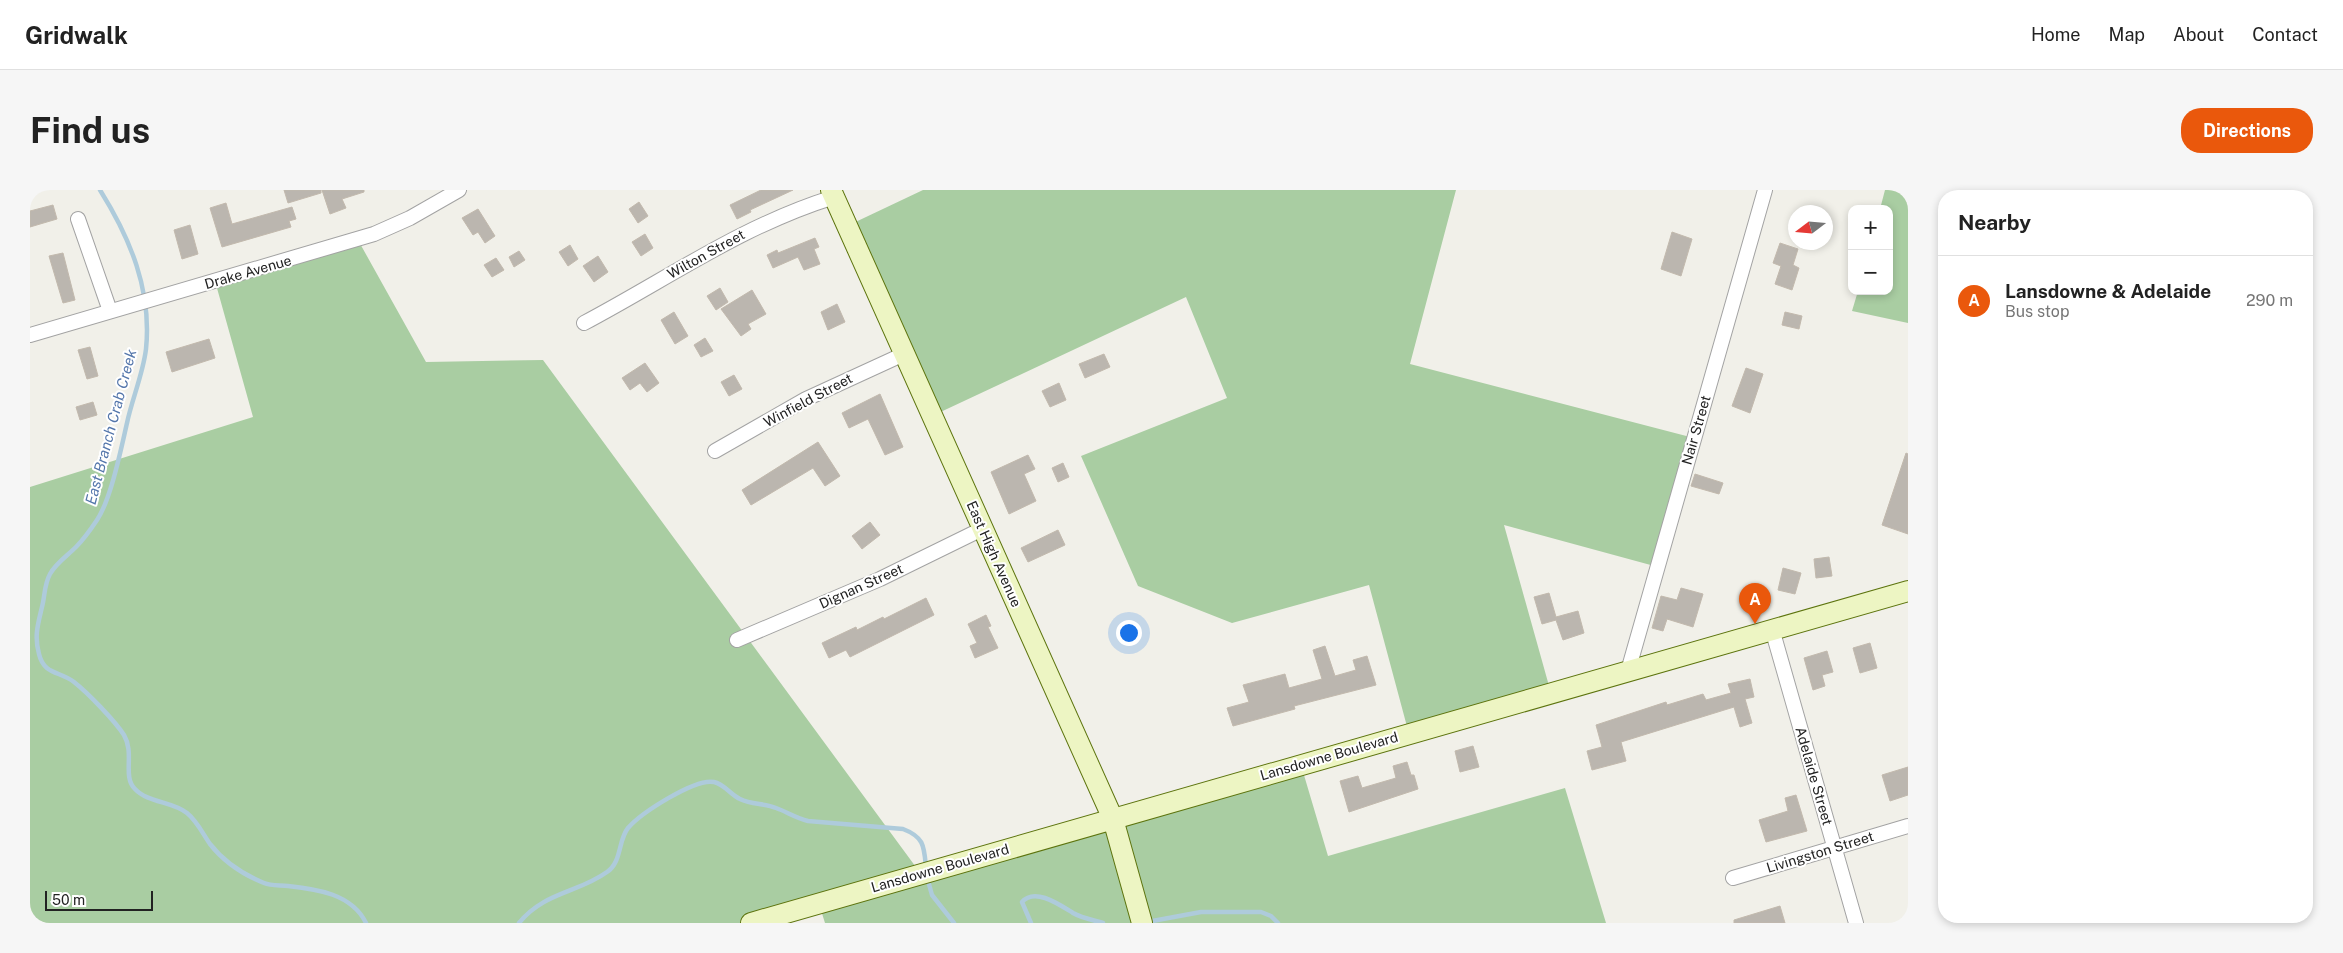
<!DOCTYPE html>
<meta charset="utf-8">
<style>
body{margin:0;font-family:"Public Sans",sans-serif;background:#f6f6f6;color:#222}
.controls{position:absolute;right:15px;top:15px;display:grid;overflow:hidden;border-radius:10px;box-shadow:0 2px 8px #0003}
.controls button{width:45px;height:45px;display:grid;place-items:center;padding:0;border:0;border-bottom:1px solid #e0e0e0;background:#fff;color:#222;font:25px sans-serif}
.compass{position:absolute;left:1758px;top:15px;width:45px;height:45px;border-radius:50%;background:#fff;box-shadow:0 2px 8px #0003;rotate:254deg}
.scale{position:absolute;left:15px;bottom:12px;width:108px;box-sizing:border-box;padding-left:5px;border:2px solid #222;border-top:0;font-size:14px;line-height:18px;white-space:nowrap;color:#222;-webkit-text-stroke:4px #fff;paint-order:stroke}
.you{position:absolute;left:1098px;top:442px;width:18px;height:18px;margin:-12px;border:4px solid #fff;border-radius:50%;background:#1a73e8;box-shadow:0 0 0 8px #1a73e833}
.badge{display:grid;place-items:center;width:32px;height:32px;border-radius:50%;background:#ea580c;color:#fff;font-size:16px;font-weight:700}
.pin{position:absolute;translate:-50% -41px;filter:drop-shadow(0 1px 2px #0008)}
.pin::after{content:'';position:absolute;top:26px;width:18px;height:15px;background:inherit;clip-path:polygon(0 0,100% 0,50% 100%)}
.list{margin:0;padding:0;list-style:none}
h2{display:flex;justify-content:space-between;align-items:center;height:65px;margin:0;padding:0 20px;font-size:21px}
h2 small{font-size:16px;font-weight:400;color:#767676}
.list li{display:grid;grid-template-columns:32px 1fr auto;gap:15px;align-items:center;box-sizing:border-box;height:90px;padding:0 20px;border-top:1px solid #e0e0e0}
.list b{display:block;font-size:19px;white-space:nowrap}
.list p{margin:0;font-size:16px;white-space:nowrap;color:#767676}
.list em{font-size:16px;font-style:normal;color:#767676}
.map{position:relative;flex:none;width:1878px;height:733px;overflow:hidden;border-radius:20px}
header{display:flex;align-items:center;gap:30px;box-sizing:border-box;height:70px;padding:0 25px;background:#fff;border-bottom:1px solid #e0e0e0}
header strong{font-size:24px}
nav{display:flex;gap:28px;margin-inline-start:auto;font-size:18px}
.intro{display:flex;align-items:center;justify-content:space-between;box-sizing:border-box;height:120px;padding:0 30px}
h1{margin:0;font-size:35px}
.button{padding:12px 22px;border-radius:20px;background:#ea580c;color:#fff;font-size:18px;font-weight:700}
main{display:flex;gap:30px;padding:0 30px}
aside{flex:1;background:#fff;border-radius:20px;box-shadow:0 2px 8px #0003}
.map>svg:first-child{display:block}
.forest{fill:#a9cda2}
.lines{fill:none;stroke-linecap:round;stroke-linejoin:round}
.stream{stroke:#aecbdb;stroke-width:4.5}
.building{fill:#bbb6af;stroke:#c2b9ad}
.street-casing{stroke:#a3a3a3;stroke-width:16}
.secondary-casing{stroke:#5d740e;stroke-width:22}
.street{stroke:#fff;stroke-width:14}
.secondary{stroke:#edf5c3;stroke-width:20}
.labels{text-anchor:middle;stroke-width:4;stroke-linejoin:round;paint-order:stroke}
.street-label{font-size:14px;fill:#222;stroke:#fff}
.water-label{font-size:15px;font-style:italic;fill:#5476ab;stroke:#fff}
</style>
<header>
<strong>Gridwalk</strong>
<nav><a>Home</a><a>Map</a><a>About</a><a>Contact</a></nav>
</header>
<div class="intro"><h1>Find us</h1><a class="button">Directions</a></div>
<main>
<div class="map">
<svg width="1878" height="733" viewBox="0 0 1878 733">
<rect width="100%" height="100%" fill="#f1f0e9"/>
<!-- forest -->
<g class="forest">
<path d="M893,0H1426L1380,174L1664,248L1628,377L1474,335L1521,503L1379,544L1339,395L1202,433L1108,396L1051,266L1197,208L1156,107L902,226L817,36Z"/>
<path d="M1855,0H1878V133L1822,121L1828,101H1859V19H1850Z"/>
<path d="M328,50L396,172L513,170L891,684L1271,575L1298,666L1535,598L1576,733H795L789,714L721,733H0V297L223,227L185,91Z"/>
</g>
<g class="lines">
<!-- stream -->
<g class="stream">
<path d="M70,0C100,48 122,100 116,159C113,184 102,209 97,233C91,259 81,309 67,330C61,339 54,349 46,357C37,366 26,373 20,384C14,395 15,406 12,417C8,434 4,446 9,464C14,485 30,481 44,492C58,503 85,531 94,545C105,564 92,586 105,599C118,613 142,611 157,623C167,631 173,644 180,654C194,672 212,684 234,693C241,696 250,695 258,696C287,699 322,704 336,733"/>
<path d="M897,687L902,705L924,733"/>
<path d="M1117,732L1171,722H1231L1241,726L1248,733"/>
<path d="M489,733C514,702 548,703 577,682C592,672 588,650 598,638C611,623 665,588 684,592C694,594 701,605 710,609C722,615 734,613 746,618C757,622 766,628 778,631L873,639C894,647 894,656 896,677"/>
<path d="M1001,733L992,712C1005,697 1030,715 1043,723C1052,728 1063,730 1073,733"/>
</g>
</g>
<!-- building -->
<g class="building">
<path d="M254,0H291V3L258,13Z"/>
<path d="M292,0H334V2L312,9L316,18L300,24Z"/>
<path d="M731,0H763L720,20L721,22L707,29L700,15Z"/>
<path d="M609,12L618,26L608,33L599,19Z"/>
<path d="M196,13L202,34L262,17L266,29L259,31L261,37L192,57L180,18Z"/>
<path d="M23,15L27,29L0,37V21Z"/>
<path d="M448,19L465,46L455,53L448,42L443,45L432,28Z"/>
<path d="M160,35L168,64L152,69L144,40Z"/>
<path d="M1642,42L1662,49L1651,86L1631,79Z"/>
<path d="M615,44L623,58L611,66L602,52Z"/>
<path d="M785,48L789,57L784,59L790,74L774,80L768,67L743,78L737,65L747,60L748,63Z"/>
<path d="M1750,53L1768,59L1763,75L1769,78L1762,100L1745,94L1751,76L1743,73Z"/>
<path d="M540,55L548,69L538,76L529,62Z"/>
<path d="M489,61L495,70L484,77L479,67Z"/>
<path d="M33,63L45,110L33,113L19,66Z"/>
<path d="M568,66L578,82L564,92L553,76Z"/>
<path d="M466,68L474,80L462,87L454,75Z"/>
<path d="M690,98L698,112L686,120L677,106Z"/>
<path d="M722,100L736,124L718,134L721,139L711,146L691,119Z"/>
<path d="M807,114L815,132L798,140L791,122Z"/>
<path d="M644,122L658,146L645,154L631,130Z"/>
<path d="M1755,122L1772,126L1769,139L1752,135Z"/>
<path d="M675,148L683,161L671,167L664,155Z"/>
<path d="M179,149L185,168L142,182L136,162Z"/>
<path d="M60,157L68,186L57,189L48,160Z"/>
<path d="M1074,164L1080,177L1055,188L1049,174Z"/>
<path d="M615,173L629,193L617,202L610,193L600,200L592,188Z"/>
<path d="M1716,178L1733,184L1720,223L1702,216Z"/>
<path d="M704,185L712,199L699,206L691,192Z"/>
<path d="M1029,193L1036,210L1020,217L1012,201Z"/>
<path d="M850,204L873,257L855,265L838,229L819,238L812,223Z"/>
<path d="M63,212L67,225L50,230L46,217Z"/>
<path d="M788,252L810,286L795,296L783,278L721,315L712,300Z"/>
<path d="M1876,263L1878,264V344L1852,335Z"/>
<path d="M998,265L1005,279L994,284L1006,311L979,324L961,282Z"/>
<path d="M1033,273L1039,287L1028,292L1022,278Z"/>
<path d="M1665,284L1693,293L1689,304L1661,296Z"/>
<path d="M840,332L850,345L832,359L822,346Z"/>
<path d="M1028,340L1035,355L998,372L991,358Z"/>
<path d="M1799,367L1802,386L1786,388L1784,369Z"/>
<path d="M1753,378L1771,383L1765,404L1748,400Z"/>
<path d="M1651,398L1673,404L1663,437L1637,429L1633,441L1622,438L1631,406L1647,410Z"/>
<path d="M1519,403L1526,427L1548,421L1554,443L1533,450L1526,430L1512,434L1504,407Z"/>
<path d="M896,408L904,425L820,467L816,460L799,468L792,453L826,437L827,440L853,427L854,429Z"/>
<path d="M956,425L961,436L958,437L968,458L945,468L940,456L947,453L938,434Z"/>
<path d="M1840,453L1847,478L1830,483L1823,458Z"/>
<path d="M1295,456L1305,486L1326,480L1323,470L1337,466L1346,495L1264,516L1265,519L1203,536L1197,518L1219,512L1213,495L1255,484L1259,498L1292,489L1283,460Z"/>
<path d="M1797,461L1803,482L1792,485L1795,496L1783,500L1774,468Z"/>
<path d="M1720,489L1724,507L1715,509L1722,533L1710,537L1704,517L1591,552L1596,571L1562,580L1557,561L1572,557L1566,535L1636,512L1637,515L1673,504L1676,510L1701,503L1698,494Z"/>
<path d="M1443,556L1449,577L1430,582L1425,561Z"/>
<path d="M1377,572L1381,585H1384L1388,599L1319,622L1310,591L1328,586L1332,598L1366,588L1363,576Z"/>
<path d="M1878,577V605L1860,611L1852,585Z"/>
<path d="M1766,605L1777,641L1736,652L1729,630L1758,621L1755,608Z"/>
<path d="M1750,716L1755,733H1704V730Z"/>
</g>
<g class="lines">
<!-- street casing -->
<g class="street-casing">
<g id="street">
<path d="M48,29L80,121"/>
<path d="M554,133C639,88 711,36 804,7"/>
<path d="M0,145L344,44L380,28L429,0"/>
<path d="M685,261L776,209L874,164"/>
<path d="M1742,439L1826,733"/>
<path d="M707,450L850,389L952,339"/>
<path d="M1598,481L1735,0"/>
<path d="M1703,688L1878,636"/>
</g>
</g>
<!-- secondary casing -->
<g class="secondary-casing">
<g id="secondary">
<path d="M801,0L1083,629L1112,733"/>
<path d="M721,733L1878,401"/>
</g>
</g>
<!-- street -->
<use href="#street" class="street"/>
<!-- secondary -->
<use href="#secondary" class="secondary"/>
</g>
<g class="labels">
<!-- street labels -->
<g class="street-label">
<text transform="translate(676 64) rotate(-29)" y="5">Wilton Street</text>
<text transform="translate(218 82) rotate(-16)" y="5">Drake Avenue</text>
<text transform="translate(778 210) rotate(-28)" y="5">Winfield Street</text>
<text transform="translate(1666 240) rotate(-74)" y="5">Nair Street</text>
<text transform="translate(964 364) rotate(66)" y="5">East High Avenue</text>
<text transform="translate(831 396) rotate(-24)" y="5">Dignan Street</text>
<text transform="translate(1299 566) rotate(-16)" y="5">Lansdowne Boulevard</text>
<text transform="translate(1784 586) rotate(74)" y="5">Adelaide Street</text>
<text transform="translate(1790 662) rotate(-17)" y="5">Livingston Street</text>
<text transform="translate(910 678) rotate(-16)" y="5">Lansdowne Boulevard</text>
</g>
<!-- water labels -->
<g class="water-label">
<text transform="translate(81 237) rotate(-75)" y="5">East Branch Crab Creek</text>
</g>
</g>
</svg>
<div class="controls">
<button>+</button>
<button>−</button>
</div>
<svg class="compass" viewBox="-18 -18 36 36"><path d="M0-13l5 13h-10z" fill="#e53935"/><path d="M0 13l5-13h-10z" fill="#767676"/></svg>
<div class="scale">50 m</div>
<div class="you"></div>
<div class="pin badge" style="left:1725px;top:434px">A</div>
</div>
<aside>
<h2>Nearby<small></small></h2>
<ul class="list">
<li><span class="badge">A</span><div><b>Lansdowne &amp; Adelaide</b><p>Bus stop</p></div><em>290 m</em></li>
</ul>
</aside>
</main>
